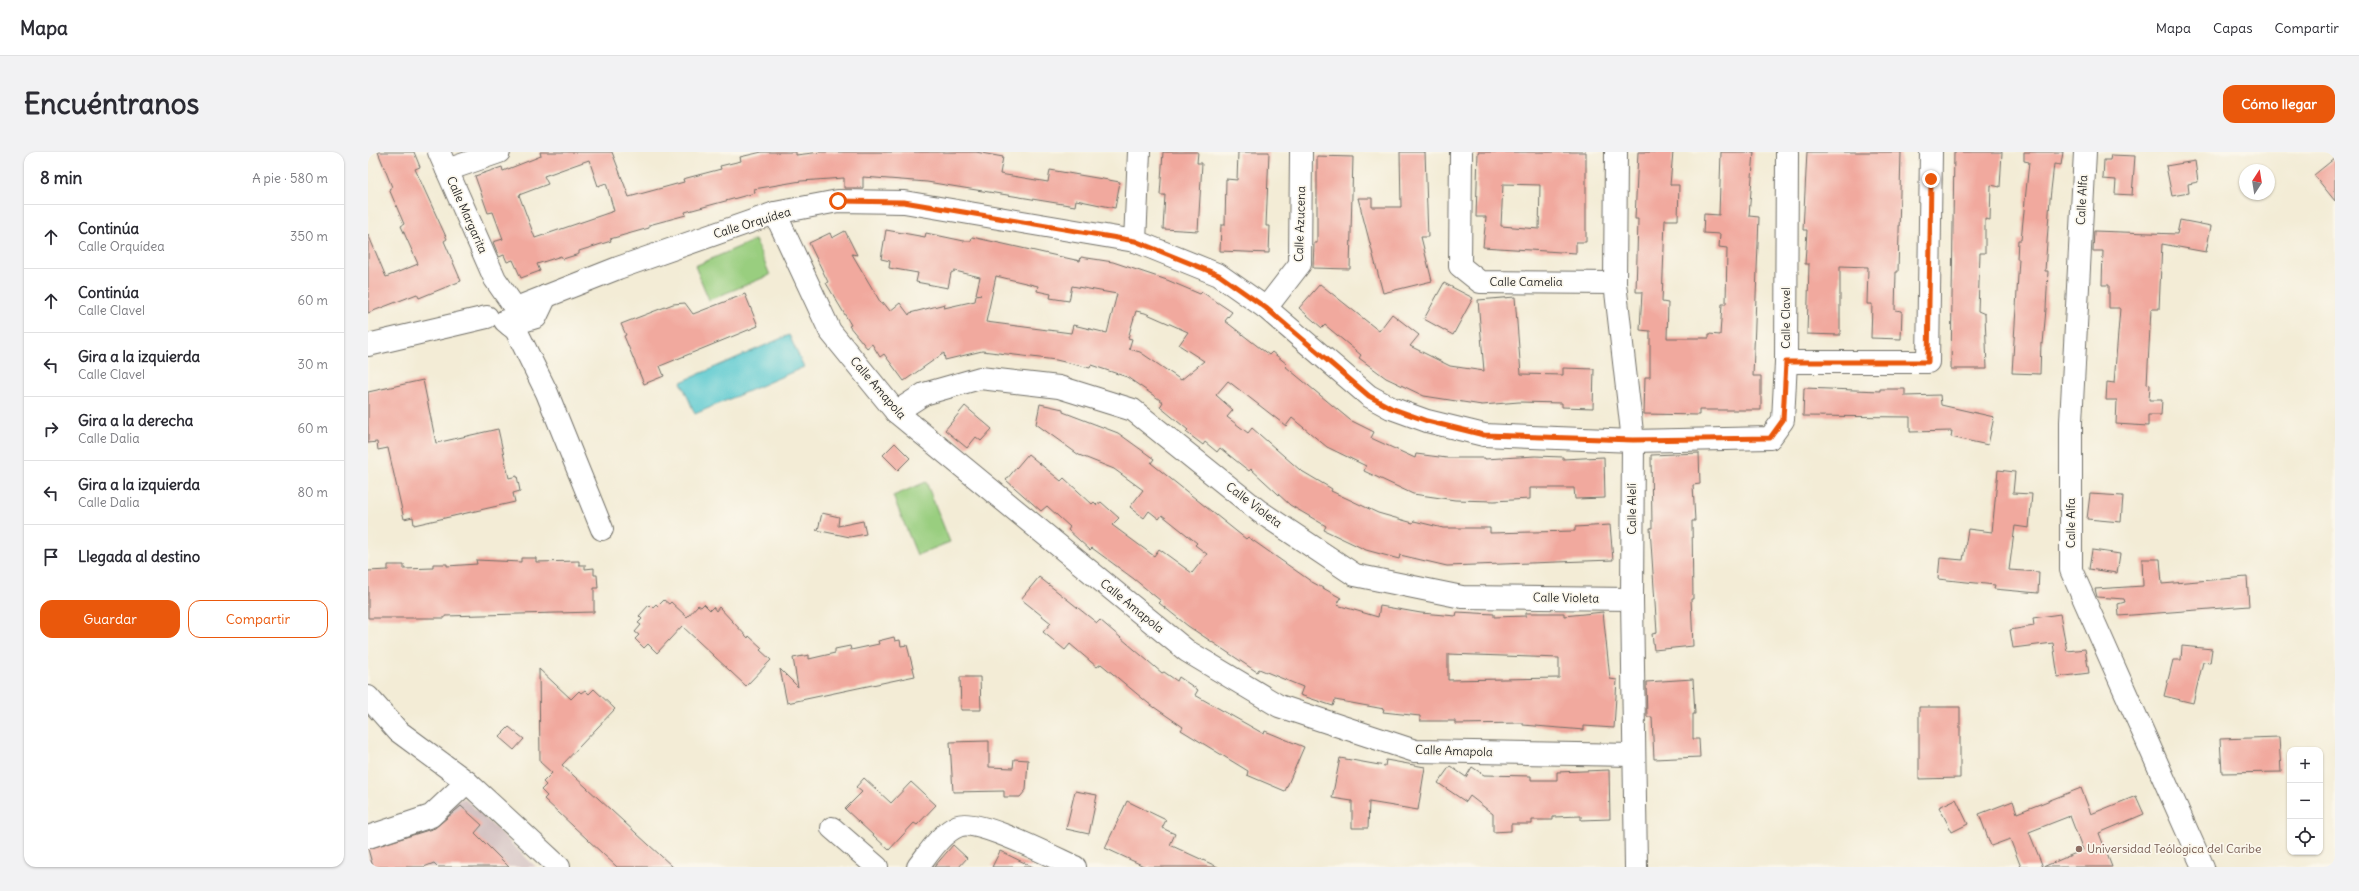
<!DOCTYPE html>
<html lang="es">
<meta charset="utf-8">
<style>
body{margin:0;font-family:Delius,sans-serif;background:#f2f2f3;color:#2b2b33}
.controls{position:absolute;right:12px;bottom:12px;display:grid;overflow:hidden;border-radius:8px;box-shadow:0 1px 3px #0004}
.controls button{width:36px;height:36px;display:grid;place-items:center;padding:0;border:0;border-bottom:1px solid #e1e1e2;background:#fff;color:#2b2b33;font:20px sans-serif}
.compass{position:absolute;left:1871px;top:12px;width:36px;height:36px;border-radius:50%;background:#fff;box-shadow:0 1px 3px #0004;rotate:12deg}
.stop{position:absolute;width:12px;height:12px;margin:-9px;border:3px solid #ea580c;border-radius:50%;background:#fff}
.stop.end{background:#ea580c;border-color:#fff;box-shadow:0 1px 4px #0008}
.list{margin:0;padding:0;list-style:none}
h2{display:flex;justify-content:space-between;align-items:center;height:52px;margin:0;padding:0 16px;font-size:17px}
h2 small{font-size:13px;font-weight:400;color:#7c7c81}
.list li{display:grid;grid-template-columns:26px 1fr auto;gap:12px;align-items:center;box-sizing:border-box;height:64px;padding:0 16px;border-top:1px solid #e1e1e2}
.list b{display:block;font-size:15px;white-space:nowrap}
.list p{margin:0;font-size:13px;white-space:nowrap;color:#7c7c81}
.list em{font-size:13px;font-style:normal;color:#7c7c81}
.actions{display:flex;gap:8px;padding:12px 16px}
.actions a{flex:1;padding:9px 0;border:1px solid #ea580c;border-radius:12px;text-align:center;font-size:14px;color:#ea580c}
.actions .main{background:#ea580c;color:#fff}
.icon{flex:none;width:22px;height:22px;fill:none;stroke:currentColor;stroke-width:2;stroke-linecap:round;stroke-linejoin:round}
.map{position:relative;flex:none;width:1967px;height:715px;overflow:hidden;border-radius:12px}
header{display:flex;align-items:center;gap:24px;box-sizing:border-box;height:56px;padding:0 20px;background:#fff;border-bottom:1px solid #e1e1e2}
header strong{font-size:19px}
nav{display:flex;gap:22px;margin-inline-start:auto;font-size:14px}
.intro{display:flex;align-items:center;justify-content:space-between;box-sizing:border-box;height:96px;padding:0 24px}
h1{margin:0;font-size:28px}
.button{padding:10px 18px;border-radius:12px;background:#ea580c;color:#fff;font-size:14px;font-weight:700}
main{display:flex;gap:24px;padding:0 24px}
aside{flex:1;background:#fff;border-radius:12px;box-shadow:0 1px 3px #0004}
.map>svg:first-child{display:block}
.industrial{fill:#d2bfc0}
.green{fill:#99ce7f;stroke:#627c55}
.water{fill:#5dcad0;stroke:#447a7e}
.building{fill:#f1a99e;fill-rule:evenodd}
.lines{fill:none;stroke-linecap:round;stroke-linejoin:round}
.minor-casing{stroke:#716f67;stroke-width:24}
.minor{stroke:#fff;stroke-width:22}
.route{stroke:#ea580c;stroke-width:5}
.education-dot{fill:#8d6e63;stroke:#fbf7ec;stroke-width:1.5}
.labels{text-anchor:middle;stroke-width:3.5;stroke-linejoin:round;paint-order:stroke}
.street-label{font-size:12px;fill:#2b2b2b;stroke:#fbf7ec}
.education-label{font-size:12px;fill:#785e54;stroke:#fbf7ec;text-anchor:start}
</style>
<header>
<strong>Mapa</strong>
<nav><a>Mapa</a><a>Capas</a><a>Compartir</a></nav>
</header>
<div class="intro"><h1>Encuéntranos</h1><a class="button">Cómo llegar</a></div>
<main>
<aside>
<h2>8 min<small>A pie · 580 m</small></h2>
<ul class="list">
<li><svg class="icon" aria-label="ahead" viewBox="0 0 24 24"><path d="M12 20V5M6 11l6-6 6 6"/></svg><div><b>Continúa</b><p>Calle Orquídea</p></div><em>350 m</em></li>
<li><svg class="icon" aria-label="ahead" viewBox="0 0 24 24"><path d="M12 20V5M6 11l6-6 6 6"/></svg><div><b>Continúa</b><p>Calle Clavel</p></div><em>60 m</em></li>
<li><svg class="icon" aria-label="left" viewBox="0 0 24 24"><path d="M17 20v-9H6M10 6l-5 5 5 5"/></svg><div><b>Gira a la izquierda</b><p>Calle Clavel</p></div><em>30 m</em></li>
<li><svg class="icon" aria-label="right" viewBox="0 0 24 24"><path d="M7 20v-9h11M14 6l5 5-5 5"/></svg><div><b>Gira a la derecha</b><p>Calle Dalia</p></div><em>60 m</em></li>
<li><svg class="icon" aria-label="left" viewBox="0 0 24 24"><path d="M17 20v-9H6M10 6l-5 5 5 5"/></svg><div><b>Gira a la izquierda</b><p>Calle Dalia</p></div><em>80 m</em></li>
<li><svg class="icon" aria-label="arrive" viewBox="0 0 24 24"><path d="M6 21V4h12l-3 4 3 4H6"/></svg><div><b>Llegada al destino</b></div></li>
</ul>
<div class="actions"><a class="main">Guardar</a><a>Compartir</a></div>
</aside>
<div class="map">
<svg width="1967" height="715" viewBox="0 0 1967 715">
<rect width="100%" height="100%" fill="#fbf7ec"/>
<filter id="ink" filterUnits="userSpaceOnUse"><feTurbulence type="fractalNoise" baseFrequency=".025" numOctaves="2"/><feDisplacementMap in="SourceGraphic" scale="8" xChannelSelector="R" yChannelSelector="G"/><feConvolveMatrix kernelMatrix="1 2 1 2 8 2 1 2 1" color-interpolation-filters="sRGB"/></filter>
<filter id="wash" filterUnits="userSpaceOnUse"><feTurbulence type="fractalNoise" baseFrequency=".012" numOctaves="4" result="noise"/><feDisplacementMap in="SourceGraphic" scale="16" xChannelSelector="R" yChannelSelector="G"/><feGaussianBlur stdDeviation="0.9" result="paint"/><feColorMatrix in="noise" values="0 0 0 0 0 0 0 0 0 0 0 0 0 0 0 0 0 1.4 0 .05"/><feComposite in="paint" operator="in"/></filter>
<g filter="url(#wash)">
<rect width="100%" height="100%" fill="#f3ecd6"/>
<!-- industrial -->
<path class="industrial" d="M96,646L168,715H0V691Z"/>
<!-- green -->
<g class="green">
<path d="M387,88L402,123L341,148L327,114Z"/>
<path d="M558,330L582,390L549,403L525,344Z"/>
</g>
<!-- water -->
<path class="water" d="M421,183L436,215L327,262L313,230Z"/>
<g id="blocks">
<!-- building -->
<g class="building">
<path d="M10,0H46L52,15L47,17L79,87L76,89L93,129L51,146L49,142L0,161V82L18,125L50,112L33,74L36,72L21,37L24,35Z"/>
<path d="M172,0H244L261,45L316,30L315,27L353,17L352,14L373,9L372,5L394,0H428V3L453,0H608L635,5L632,22L680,30L682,18L752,30L747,56L708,48L707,54L559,30L495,25V36H476V26L433,29L386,37L387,41L317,60L318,63L281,73V76L242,87L243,89L211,99V102L195,107L193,104L169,112L172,119L153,126L145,108L139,110L136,103L131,105L125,90L135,87L125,60L120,61L107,24L134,15L135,19L173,4ZM221,8L230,34L238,31L246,59L167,86L151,43L180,32L176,24Z"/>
<path d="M795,0H830L829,11H834L830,79L795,77L797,43H792Z"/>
<path d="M870,0H901L898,74H902L901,101L852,99L853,73H857L858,27L869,28Z"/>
<path d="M1032,0H1057L1060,85H1053L1064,129L1015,141L990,46H1004V55H1033Z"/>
<path d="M1110,0H1218V90H1208V101L1115,95L1118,65H1108ZM1135,32L1172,33L1171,77L1133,74Z"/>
<path d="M1270,0H1305L1302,33H1311L1310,68H1297L1294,150L1300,151L1299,186H1341V182L1352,183L1354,152H1358L1359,96L1351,95L1352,82L1335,81L1336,62L1351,63L1353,0H1386L1381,64L1391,65L1385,224H1393V258H1331V263L1276,262L1277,225H1282V179L1272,178L1274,140H1268L1270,67H1267Z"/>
<path d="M1439,0H1533L1530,120H1528L1527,158L1534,159L1533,187L1503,186L1504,152H1499L1500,115L1472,114V183L1439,182L1441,112H1437L1439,78H1435Z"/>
<path d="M1586,0H1634L1632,35L1623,33L1622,68L1617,67V101H1612L1610,159L1617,162L1619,217H1583Z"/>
<path d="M1656,0H1695L1693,13L1686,12L1682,47L1677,119H1680L1678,157L1675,192L1673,191L1672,222L1644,221L1651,107H1649L1650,88H1653L1661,10L1656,9Z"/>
<path d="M1743,3L1767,4L1764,43L1747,42L1748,28L1735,27L1736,8H1742Z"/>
<path d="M949,4L985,5L982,117L945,116L946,91H949Z"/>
<path d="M1967,6V49L1946,23Z"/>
<path d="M1827,9L1830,30L1820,32L1821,41L1804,44L1798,14Z"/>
<path d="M1812,68L1843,74L1838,100L1794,92L1791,157H1783L1779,232L1782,233L1781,248H1794L1793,263H1780V274L1748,272L1749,248H1738L1739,230L1746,231L1752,156H1741V133H1734L1735,99H1725L1726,79L1809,82Z"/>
<path d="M518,78L557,85L558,81L596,89H603L604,85L712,109L713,105L745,110L799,128L832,142L834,140L864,160L857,169L901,203L904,200L919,212L917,214L982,268L1006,280L1003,286L1047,306L1048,302L1079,306H1117V307L1167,304L1195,305V307L1236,305L1237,346L1207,347L1206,336H1162V347L1126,349L1087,348L1045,342L996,319L998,314L959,295L924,266L918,274L860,229L848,243L865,258L859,265L880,281L884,276L932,318L964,337L963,339L1010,361L1045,371L1046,369L1075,376H1122V381L1207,379V375L1242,373L1245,408L1079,414L1032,403L1031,407L998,398L956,378L958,374L922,353L883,317L881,319L852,296L849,300L837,290L835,293L818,280L820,278L792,255L795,250L759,225L723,213L722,216L688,208L614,199L577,208L576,201L536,229L516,202L512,205L504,192L499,196L481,174L483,173L458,131L460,130L441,91L462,81L464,86L477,79L489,103L484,102L514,153L515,150L522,159L532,151L541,163L542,161L577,152L576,156L607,149L608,144L613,143L608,142L612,125L587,119L583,121L580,136L548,130L550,121L521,116L522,109L513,107ZM628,124L670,134L669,139L683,142L682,146L701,149L704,134L749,142L739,181L705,173L703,181L618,170ZM768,159L777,161L820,180L811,193L836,209L813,228L772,200L761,197L764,187L760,186Z"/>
<path d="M1076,131L1105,146L1085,183L1056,167Z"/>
<path d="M952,132L1011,179L1024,162L1051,183L1042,194L1082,214L1116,219L1110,148L1147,145L1153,222L1195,223V216L1226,217L1225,256L1194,255V251L1151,250L1114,253L1056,244L1018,226L991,206L993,203L957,173L954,176L931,156Z"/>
<path d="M377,142L390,174L292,214L296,224L276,232L256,184L258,183L253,172L305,152L317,151L325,162Z"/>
<path d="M55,228L68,291L130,277L141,326L149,324L152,339L145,341L147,350L46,373L45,365L36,367L20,296L10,298L9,290L0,291V240Z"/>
<path d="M1436,236L1512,239V237H1537V244L1572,243L1573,253L1626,265L1620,293L1583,285L1584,279L1542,280V265L1435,264Z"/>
<path d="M672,252L695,257V260L750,281L786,307L783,311L878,387L880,385L944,430L973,446L969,453L1010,465L1012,454L1053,461L1088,464L1089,460L1126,462V465L1158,464V461H1196V464L1235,460L1242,527L1249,528L1246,576L1216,574V578L1155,573V571L1087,572V569H1052V564L1015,560L1016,557L967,548L965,554L932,543L935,535L891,517L889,520L820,474L791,451L793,449L766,427L724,396L722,398L700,378L702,375L679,354L673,359L638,328L660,302L693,329L696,326L724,352L726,350L729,353L733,350L751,366L744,373L786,404L791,397L824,421L839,402L827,393L829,391L794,363L791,367L781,359L776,366L762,355L775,338L746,317L711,303L668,272ZM1080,502L1191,506V526L1080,528Z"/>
<path d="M597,254L624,277L613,289L608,285L599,296L577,278Z"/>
<path d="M527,291L542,306L530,318L515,303Z"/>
<path d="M1331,301L1332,332L1325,333L1327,369H1324L1325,447H1323L1325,494L1286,498L1284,482L1289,481L1282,376H1284L1283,303Z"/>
<path d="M1630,318L1647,320L1645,341L1664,342L1661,376L1647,374L1641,418L1671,420L1670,441L1626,437L1627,433L1570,427L1572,406L1595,408L1600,377L1624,380Z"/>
<path d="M1722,342L1755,344L1753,370L1719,367Z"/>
<path d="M454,361L471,365L470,374L495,369L498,382L482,385L448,378H450Z"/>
<path d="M1724,398L1752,402L1749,421L1721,417Z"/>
<path d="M153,406H168V410L211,409V413H217V417L226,416V423H229L230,436H226V460L77,464V466H0V419L20,418V413H36V417L65,416V412H79V414L109,412L108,408L153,410Z"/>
<path d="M1774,407H1792L1794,432L1879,425L1881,454L1751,464L1750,452L1757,450L1756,447L1729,445L1727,437L1775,434Z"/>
<path d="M671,425L729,471L732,468L794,521L796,520L809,529L811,525L830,538L827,543L896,582L897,579L936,595L917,639L879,623L880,619L813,578L815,575L780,551L733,512L729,515L702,492L697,498L675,480L683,471L653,447Z"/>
<path d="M296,448L301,452L303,450L319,465L330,453L333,455L336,452L342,458L345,455L348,459L351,455L380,486L381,484L394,496L392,498L403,508L378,534L314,474L289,501L280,492L276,496L267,487L271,483L267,480L273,473L270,471L274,467L271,464L281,453L284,456L288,452L290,454Z"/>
<path d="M1692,462L1699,499L1717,497L1721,521L1690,525L1685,491L1645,496L1642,478L1666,474L1665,466Z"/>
<path d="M526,485L527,489L532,488L533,494L539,493L547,524L419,551L412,517L430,535L425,506L441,503V507L467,501V497L482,494L483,498L511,492L510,489Z"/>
<path d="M1814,494L1844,497L1842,511L1835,510L1825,551L1796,544L1805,508H1813Z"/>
<path d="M171,517L203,547L211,539L213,541L217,538L221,542L226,537L247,557L194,613L305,715H249L176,647L179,644L173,638L178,633L175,630L184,621L172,610Z"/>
<path d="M592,525H612L613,558H593Z"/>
<path d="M1325,527L1327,562H1325V587H1331L1332,605L1286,607L1284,565H1279L1278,530Z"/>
<path d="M1551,555H1592V626L1551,627Z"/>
<path d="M141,575L156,587L146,598L131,585Z"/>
<path d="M1911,585L1913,620L1854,621L1852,587Z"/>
<path d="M621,589V615L645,616L646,607L660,608L658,638L652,645H636V639L585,640L582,590Z"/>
<path d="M972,606L1017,614L1018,608L1057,615L1050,658L1001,650L1000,676H984V649L964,646Z"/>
<path d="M1082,614L1098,625L1104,615L1116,623L1163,624V628H1189V620L1241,618L1242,667L1213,668V664L1185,665V668H1164V672H1143V679L1125,680V662L1102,644L1098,650L1070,631Z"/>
<path d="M496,626L523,651L543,630L568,653L549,673L546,671L521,698L477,657L494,640L488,635Z"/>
<path d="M1713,636L1723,662L1768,644L1776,662L1731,681L1744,715H1675L1715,698L1702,664L1661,680L1675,715H1653L1642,687L1623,694L1611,662L1645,649L1649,661Z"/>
<path d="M707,639L729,643L721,682L698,677Z"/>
<path d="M1588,647L1600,672L1584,680L1571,655Z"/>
<path d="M759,649L798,668L794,676L807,682L802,693L850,715H778L737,696Z"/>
<path d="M93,654L114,673L107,681L141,715H70L66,711L56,715H5L0,697L67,676Z"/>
<path d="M585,693L599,706L591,715H566Z"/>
<path d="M632,699L665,715H624Z"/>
</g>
</g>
</g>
<g filter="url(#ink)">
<use href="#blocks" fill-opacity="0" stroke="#716f67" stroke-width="1"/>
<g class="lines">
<!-- minor casing -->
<g class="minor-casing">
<g id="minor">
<path d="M71,0L127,127L145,153"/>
<path d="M1093,0L1092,114L1112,130L1247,131"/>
<path d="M1248,0L1247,131L1265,289L1264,447L1268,715"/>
<path d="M1717,0L1703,270V418L1835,715"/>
<path d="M79,18L131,0"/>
<path d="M407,61L462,179L528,260L819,499L911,554L1047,599L1266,603"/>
<path d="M767,89L771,0"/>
<path d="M151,155L250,116L407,61L470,49L536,50L767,89L851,123L898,156L1001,244L1023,256L1059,269L1116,283L1265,289L1402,286L1415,268L1418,210L1419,0"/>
<path d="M898,156L932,112L933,0"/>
<path d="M137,169L148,178L179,241L234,377"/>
<path d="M142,173L168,165L178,144"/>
<path d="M0,193L119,165"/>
<path d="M1418,210H1560L1563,0"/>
<path d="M528,260L556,242L612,226L691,235L765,258L891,359L987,423L1094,445L1264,447"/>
<path d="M0,545L30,579L99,630L191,715"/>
<path d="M464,676L509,715"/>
<path d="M0,685L63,664L99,630"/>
<path d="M550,715C561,701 573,681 590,674C610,666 685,705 707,715"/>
</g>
</g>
<!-- minor -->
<use href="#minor" class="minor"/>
</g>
</g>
<g class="lines" filter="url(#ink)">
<!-- route -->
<path class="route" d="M470,49L536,50L767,89L851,123L898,156L1001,244L1023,256L1059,269L1116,283L1265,288L1402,286L1415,268L1418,210H1560L1563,27"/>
</g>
<!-- markers -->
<circle class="education-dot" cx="1711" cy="697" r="4"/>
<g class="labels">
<!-- street labels -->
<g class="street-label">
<text transform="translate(1714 48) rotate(-87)" y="4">Calle Alfa</text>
<text transform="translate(99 63) rotate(66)" y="4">Calle Margarita</text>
<text transform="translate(384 71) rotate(-17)" y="4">Calle Orquídea</text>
<text transform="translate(932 72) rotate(-88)" y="4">Calle Azucena</text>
<text x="1158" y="134">Calle Camelia</text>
<text transform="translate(1418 166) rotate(-90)" y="4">Calle Clavel</text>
<text transform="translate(510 236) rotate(49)" y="4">Calle Amapola</text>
<text transform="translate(886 353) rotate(37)" y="4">Calle Violeta</text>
<text transform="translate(1264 357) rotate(-90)" y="4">Calle Alelí</text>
<text transform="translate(1703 371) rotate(-90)" y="4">Calle Alfa</text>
<text transform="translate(1198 446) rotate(1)" y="4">Calle Violeta</text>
<text transform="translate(764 454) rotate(39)" y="4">Calle Amapola</text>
<text transform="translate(1086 599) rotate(2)" y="4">Calle Amapola</text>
</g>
<!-- education labels -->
<g class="education-label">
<text x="1719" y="701">Universidad Teólogica del Caribe</text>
</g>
</g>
</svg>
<div class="controls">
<button>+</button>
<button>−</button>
<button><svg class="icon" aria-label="locate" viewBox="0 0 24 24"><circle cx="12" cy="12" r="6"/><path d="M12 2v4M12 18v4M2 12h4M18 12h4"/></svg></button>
</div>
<svg class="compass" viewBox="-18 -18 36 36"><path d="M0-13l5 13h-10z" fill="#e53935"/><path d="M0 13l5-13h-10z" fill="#7c7c81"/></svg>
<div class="stop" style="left:470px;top:49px"></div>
<div class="stop end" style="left:1563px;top:27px"></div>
</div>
</main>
